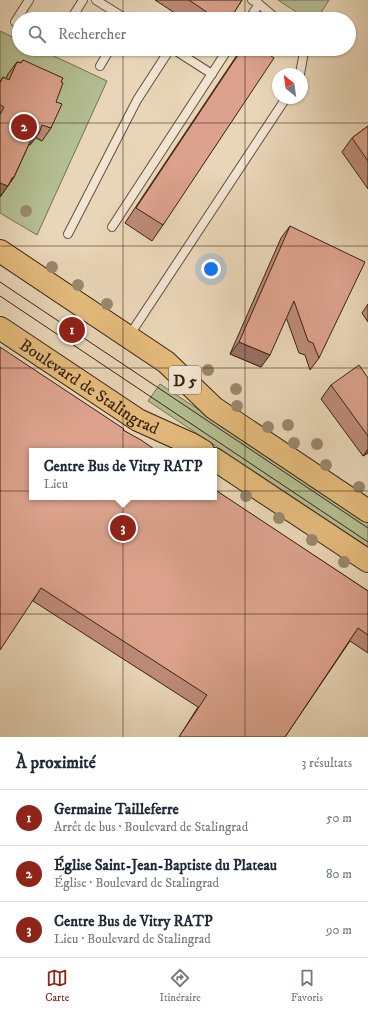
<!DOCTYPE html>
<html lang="fr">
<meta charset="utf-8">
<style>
body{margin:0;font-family:"IM FELL DW Pica",serif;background:#f2f2f3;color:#1f2937}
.compass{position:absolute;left:272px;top:68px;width:36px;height:36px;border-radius:50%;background:#fff;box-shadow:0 1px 3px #0004;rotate:331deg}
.you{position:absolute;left:211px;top:269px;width:14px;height:14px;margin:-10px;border:3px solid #fff;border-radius:50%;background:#1a73e8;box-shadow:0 0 0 6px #1a73e833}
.badge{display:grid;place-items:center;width:26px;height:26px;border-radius:50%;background:#8f2418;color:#fff;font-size:13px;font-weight:700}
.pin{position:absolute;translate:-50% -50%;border:2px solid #fff;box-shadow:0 1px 4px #0006}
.popup{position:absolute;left:29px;top:448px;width:188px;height:52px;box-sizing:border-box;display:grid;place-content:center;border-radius:0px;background:#fff;filter:drop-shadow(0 1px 3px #0005);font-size:13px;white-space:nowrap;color:#747a83}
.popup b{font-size:15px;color:#1f2937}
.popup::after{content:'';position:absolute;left:50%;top:100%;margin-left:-8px;border:8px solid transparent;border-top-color:#fff}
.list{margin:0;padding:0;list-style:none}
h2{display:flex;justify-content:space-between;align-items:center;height:52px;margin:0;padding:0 16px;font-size:17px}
h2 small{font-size:13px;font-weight:400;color:#747a83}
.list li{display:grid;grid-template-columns:26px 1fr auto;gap:12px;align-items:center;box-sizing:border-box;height:56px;padding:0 16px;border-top:1px solid #e0e1e3}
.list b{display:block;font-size:15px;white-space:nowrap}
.list p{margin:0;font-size:13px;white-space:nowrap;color:#747a83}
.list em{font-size:13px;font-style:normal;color:#747a83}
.icon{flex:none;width:22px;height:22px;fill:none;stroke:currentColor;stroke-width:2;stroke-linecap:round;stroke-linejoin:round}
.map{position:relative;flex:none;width:368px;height:737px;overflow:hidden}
.search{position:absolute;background:#fff;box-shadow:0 1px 3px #0004;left:12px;right:12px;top:12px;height:44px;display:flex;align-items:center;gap:10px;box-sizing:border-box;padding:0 14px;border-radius:22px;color:#747a83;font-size:15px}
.sheet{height:220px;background:#fff}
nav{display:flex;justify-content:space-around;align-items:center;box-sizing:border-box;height:56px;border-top:1px solid #e0e1e3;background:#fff;font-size:11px;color:#747a83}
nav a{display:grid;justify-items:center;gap:2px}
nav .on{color:#8f2418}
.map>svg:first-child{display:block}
.green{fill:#b3be92;stroke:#767051}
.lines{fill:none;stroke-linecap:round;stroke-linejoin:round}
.lane-casing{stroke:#654e3a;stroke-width:10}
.primary-casing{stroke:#392110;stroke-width:24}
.lane{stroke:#f1e4d1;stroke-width:8}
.primary{stroke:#e4bb7c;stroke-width:22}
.tram{stroke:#392110;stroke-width:1}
.tree{fill:#99886d}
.wall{fill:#bd8b79;stroke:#392110}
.shaded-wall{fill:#9a7163;stroke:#392110}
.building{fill:#dca28d;stroke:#392110}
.grid{fill:none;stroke:#392110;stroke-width:1;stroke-opacity:0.55}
.labels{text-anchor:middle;stroke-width:3;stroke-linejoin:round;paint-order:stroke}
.shield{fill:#f1e4d1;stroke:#705c4a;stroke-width:1}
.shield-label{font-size:16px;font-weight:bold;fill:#392110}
.street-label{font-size:17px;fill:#392110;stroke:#f1e4d1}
</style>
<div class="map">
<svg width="368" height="737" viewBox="0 0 368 737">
<rect width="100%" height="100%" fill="#e9d6b8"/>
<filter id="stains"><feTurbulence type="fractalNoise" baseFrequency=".005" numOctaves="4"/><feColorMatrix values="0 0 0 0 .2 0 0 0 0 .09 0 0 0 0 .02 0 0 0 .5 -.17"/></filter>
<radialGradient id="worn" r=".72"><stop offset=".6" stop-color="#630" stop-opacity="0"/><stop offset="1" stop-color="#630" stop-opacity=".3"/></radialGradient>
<!-- green -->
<g class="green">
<path d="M278,0H329L317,19H307Z"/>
<path d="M0,31L19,40V49H39L107,81L37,235L0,213V196L26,143L34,137L42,141L0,92Z"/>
<path d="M160,384L368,522V547L148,401Z"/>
</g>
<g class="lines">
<!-- lane casing -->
<g class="lane-casing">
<g id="lane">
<path d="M96,0L126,19"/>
<path d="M259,4L277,19"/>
<path d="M71,19L83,0"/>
<path d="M249,19L259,4L252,0"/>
<path d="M15,22L29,0"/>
<path d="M173,49L212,74"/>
<path d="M100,66L110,49"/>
<path d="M300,74L304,52L302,49"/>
<path d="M112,227L228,49"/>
<path d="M68,234L137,100L170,49"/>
<path d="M129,336L286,98"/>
</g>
</g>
<!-- primary casing -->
<g class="primary-casing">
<g id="primary">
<path d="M0,251L166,362L214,408L368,511"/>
<path id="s1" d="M0,328L138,420L191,444L203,451"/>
<path d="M214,459L368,561"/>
</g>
</g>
<!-- lane -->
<use href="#lane" class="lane"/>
<!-- primary -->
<use href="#primary" class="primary"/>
<!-- tram -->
<g class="tram">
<path d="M0,282L368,528"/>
<path d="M0,296L368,542"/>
</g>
</g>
<!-- trees -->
<g class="tree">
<circle cx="26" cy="211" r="6"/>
<circle cx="52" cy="267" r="6"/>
<circle cx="78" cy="285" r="6"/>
<circle cx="107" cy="304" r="6"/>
<circle cx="208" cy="370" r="6"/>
<circle cx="236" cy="389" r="6"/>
<circle cx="237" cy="406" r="6"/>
<circle cx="288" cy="425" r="6"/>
<circle cx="268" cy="427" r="6"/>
<circle cx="294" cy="443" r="6"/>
<circle cx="317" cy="444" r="6"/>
<circle cx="326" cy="465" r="6"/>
<circle cx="359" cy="487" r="6"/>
<circle cx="246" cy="496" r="6"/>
<circle cx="279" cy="518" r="6"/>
<circle cx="312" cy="540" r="6"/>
<circle cx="344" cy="562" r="6"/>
</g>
<!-- wall -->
<g class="wall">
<path d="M155,0H242L230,19H184Z"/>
<path d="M241,49L163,225L152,241L125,223Z"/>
<path d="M23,60L56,102L51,128L42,141L35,137L30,145L29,144L14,177L0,197V82L3,77L6,79L8,74L17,62L21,63Z"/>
<path d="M368,126V189L342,152L352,138Z"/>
<path d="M290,226L319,358L310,370L305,355L299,353L286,317L261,367L230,354L281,238Z"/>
<path d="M368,304V322L362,313Z"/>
<path d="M368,378V453L363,456L321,399L331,385Z"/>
<path d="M123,430L368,591V653L350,641L285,737H179L198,707L33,601Z"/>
</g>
<!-- shaded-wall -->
<g class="shaded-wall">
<path d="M35,131L39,133L30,145L26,143Z"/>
<path d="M14,177L0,197V183Z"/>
<path d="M239,342L270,355L261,367L230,354Z"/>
<path d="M368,449V453L363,456Z"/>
</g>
<!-- building -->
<g class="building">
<path d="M189,0H242L230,19H217Z"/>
<path d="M242,49H261L274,58L163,225L136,208Z"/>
<path d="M23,60L63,78L61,82L63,83L56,102L62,104L51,128L42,125L39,133L35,131L14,177L12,178L8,186L0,183V115L4,107L0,105V83L3,77L9,80L17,62L21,63Z"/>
<path d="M368,126V161L352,138Z"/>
<path d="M290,226L365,262L319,358L313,343L308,341L294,301L270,355L239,342Z"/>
<path d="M0,347L124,429L123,430L141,440L157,451H32V497H214V489L368,591V635L358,628L285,737H179L207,695L41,588L0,650Z"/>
<path d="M359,365L368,378V436L331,385Z"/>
</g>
<!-- grid -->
<path class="grid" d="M123,0V19M245,0V19M123,49V737M245,49V737M0,123H368M0,246H368M0,368H368M0,491H368M0,614H368"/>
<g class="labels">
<!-- shield labels -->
<rect class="shield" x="169" y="366" width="32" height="28" rx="3"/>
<g class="shield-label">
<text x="185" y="386">D 5</text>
</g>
<!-- street labels -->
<g class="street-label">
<text dy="6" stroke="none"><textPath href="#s1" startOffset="107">Boulevard de Stalingrad</textPath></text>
</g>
</g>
<rect width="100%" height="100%" filter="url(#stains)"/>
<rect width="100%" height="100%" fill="url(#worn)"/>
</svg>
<svg class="compass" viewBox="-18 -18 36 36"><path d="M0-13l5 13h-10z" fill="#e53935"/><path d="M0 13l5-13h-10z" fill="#747a83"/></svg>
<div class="you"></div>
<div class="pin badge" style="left:72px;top:330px">1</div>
<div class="pin badge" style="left:24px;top:127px">2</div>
<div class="pin badge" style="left:123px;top:528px">3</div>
<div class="popup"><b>Centre Bus de Vitry RATP</b>Lieu</div>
<div class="search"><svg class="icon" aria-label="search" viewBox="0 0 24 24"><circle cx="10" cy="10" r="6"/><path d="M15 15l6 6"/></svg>Rechercher</div>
</div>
<section class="sheet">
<h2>À proximité<small>3 résultats</small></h2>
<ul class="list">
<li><span class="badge">1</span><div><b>Germaine Tailleferre</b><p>Arrêt de bus · Boulevard de Stalingrad</p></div><em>50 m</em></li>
<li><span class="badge">2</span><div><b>Église Saint-Jean-Baptiste du Plateau</b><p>Église · Boulevard de Stalingrad</p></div><em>80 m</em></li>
<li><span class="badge">3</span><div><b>Centre Bus de Vitry RATP</b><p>Lieu · Boulevard de Stalingrad</p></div><em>90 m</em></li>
</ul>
</section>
<nav>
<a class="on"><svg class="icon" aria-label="map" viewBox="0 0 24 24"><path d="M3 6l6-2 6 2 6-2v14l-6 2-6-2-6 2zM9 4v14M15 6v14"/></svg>Carte</a>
<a><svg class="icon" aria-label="directions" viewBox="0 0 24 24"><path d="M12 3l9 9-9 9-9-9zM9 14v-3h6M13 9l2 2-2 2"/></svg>Itinéraire</a>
<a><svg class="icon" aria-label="saved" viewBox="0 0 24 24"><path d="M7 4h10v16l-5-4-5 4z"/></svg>Favoris</a>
</nav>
